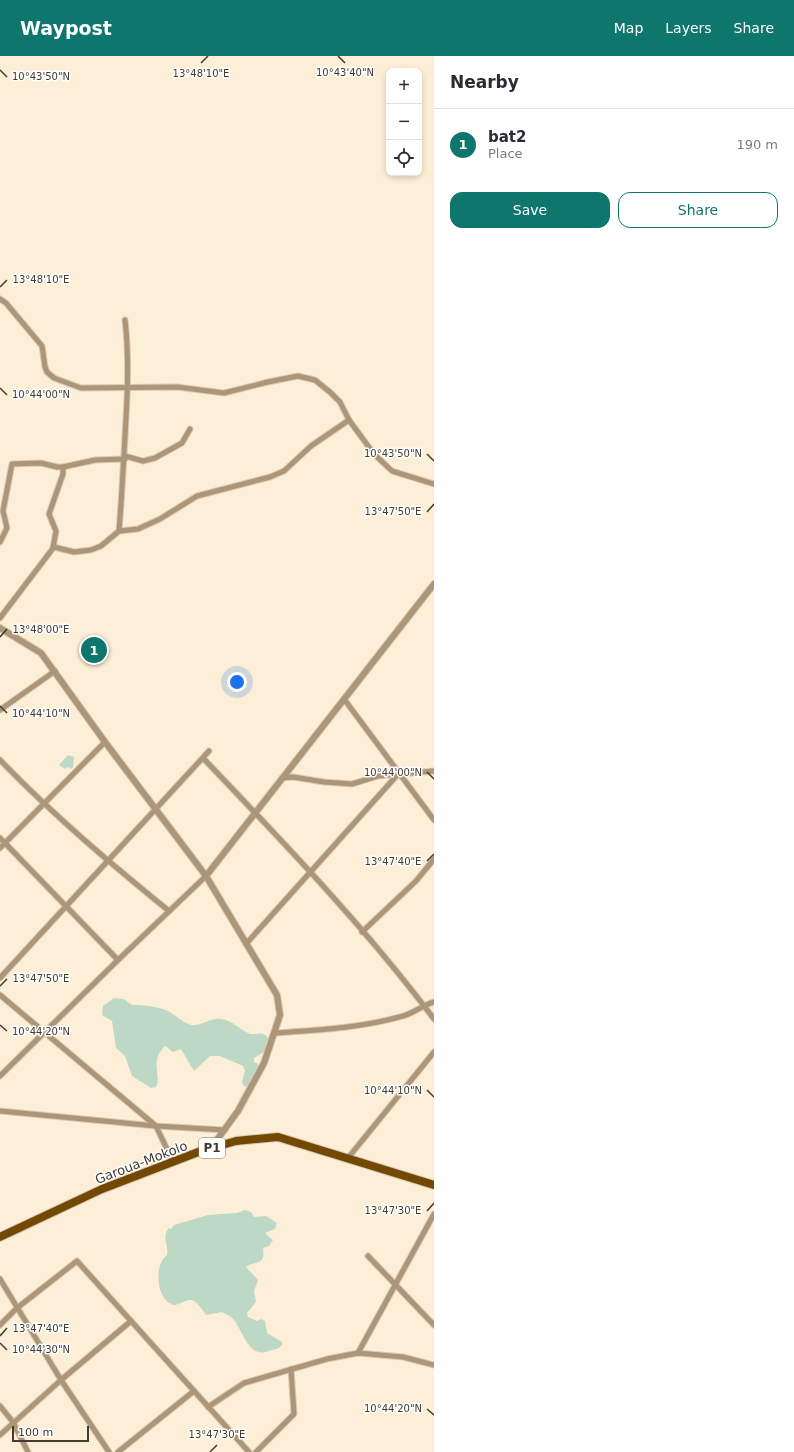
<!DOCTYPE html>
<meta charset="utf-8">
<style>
body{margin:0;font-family:"DejaVu Sans",sans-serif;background:#f2f2f3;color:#2b2b33}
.controls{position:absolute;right:12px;top:12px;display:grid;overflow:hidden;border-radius:8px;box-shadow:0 2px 6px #0003}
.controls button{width:36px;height:36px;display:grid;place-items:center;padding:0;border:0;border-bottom:1px solid #e1e1e2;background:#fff;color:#2b2b33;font:20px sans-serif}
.scale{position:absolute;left:12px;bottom:10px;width:77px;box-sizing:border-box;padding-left:4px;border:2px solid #423b2f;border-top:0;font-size:11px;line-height:14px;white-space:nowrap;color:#423b2f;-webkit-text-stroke:3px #fff;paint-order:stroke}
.you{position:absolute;left:237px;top:626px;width:14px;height:14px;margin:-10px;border:3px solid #fff;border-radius:50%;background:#1a73e8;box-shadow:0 0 0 6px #1a73e833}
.badge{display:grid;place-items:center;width:26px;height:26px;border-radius:50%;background:#0f766e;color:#fff;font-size:13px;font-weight:700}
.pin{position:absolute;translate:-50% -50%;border:2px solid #fff;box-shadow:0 1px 4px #0006}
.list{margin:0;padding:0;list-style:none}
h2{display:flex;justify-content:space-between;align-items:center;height:52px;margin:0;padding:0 16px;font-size:17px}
h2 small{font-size:13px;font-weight:400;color:#7c7c81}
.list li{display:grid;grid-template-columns:26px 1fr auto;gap:12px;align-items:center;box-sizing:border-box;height:72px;padding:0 16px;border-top:1px solid #e1e1e2}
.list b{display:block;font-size:15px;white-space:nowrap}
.list p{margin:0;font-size:13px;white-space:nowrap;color:#7c7c81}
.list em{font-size:13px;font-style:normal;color:#7c7c81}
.actions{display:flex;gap:8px;padding:12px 16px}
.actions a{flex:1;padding:9px 0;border:1px solid #0f766e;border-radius:12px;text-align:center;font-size:14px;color:#0f766e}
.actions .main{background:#0f766e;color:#fff}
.icon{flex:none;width:22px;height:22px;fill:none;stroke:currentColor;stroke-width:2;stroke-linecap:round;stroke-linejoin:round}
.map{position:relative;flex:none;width:434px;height:1396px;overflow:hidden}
header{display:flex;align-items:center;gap:24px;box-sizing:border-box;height:56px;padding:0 20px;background:#0f766e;color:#fff}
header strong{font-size:19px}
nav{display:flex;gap:22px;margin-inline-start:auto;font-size:14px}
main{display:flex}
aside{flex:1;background:#fff}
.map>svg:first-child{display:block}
.green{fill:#bdd9c6}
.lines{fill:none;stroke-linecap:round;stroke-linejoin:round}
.minor-casing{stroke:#d8cbb5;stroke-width:7}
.tertiary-casing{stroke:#d8cbb5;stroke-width:8}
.primary-casing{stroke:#d8cbb5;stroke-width:10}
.minor{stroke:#ad9578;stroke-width:5}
.tertiary{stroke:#ad9578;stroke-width:6}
.primary{stroke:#724803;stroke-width:8}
.ticks{fill:none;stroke:#423b2f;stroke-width:1.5}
.labels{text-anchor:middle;stroke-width:3;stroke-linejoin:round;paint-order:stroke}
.shield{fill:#fff;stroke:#7b766d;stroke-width:1}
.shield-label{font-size:12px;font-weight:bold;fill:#423b2f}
.street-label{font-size:13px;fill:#423b2f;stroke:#fff}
.ticks-label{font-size:10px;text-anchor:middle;fill:#423b2f;stroke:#fff;stroke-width:3;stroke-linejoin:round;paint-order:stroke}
</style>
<header>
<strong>Waypost</strong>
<nav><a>Map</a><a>Layers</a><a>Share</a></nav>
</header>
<main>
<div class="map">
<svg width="434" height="1396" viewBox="0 0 434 1396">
<rect width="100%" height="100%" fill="#fdefd7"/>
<!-- green -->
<g class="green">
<path d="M68,699L74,701L73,711L71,713L69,711L65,713L59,709Z"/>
<path d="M114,942L124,943L132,949C143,949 157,950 168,955C176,959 182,967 192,969C202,970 211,961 221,963C232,964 239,973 248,977C257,981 261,972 270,984L264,996L254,1002V1007L256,1006L259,1010L251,1027L246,1031L244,1030L242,1026L245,1015L243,1010L220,1000H210L194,1015L181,993L173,996L165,990C149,1006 162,1019 156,1031L151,1032L132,1020L125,1000L116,992L112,965L102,959L103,950Z"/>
<path d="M245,1154L251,1156L254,1161L266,1160L277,1167L275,1173L265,1177L273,1184L269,1190L263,1192C266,1211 255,1204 246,1211L258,1224L254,1235L256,1246L247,1257L248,1261L257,1265L261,1263L265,1265L267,1277L282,1286V1289C277,1294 275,1293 269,1295C247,1303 244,1274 232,1262C230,1260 225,1258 222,1256L206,1259C203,1255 199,1248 194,1245C186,1241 179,1252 171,1248C156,1241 154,1208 167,1199C169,1190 161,1180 169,1172L171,1173L174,1169L208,1159L237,1157Z"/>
</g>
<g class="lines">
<!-- minor casing -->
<g class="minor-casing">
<g id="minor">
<path d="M0,243L6,247L42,290L45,311L47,316L54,322L81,332L177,331L224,337L268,326L298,320L315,324L331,337L340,346L349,364L374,398L392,415L434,428"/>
<path d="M125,400L143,405L155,402L182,387L190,373"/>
<path d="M119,475C122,438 124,400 126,362C128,329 129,297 125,264"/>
<path d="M0,486L7,472L3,455L12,408L41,407L57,411H63L95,404L125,403"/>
<path d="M53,492L56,475L49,458L63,418V411"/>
<path d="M0,562L54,491L74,496L91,494L101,490L119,475L138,473L160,463L197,440L270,421L284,415L311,390L349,364"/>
<path d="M344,643L434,764"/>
<path d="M0,654L55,615"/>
<path d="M203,702C283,786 364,870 434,963"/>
<path d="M0,704C53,759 110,807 169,855"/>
<path d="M282,722L293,721L324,726L352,728L378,720L434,715"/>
<path d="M0,782L118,904"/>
<path d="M0,792L105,686"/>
<path d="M362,876L416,825L434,803"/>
<path d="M246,888L399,717"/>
<path d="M0,922L209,695"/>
<path d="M0,939L156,1070L173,1106"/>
<path d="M275,977C318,974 361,972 403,960C414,957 423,949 434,946"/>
<path d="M0,1020L118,904L206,820"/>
<path d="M0,1055L156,1070L225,1074"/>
<path d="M348,1102L434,996"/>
<path d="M368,1200L434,1269"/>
<path d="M0,1223L61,1324L109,1396"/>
<path d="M0,1269L17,1252L77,1205L249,1396"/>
<path d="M358,1297L434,1158"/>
<path d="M0,1350L13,1366L28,1396"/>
<path d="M208,1351L244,1327L327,1303L358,1297L403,1301L434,1309"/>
<path d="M0,1379L61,1324L131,1265"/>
<path d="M118,1396L194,1335"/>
<path d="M256,1396L294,1358L291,1313"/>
</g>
</g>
<!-- tertiary casing -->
<g class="tertiary-casing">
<g id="tertiary">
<path d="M0,572L41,597L105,686L206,820"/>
<path d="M211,1092L238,1055L264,1007L280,959L277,939L206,820L434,528"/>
</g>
</g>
<!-- primary casing -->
<g class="primary-casing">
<path id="primary" d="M0,1181L102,1133L201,1095L236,1085L278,1081L434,1129"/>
</g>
<!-- minor -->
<use href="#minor" class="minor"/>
<!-- tertiary -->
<use href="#tertiary" class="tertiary"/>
<!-- primary -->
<use href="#primary" class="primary"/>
</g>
<!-- ticks -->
<path class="ticks" d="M338,0L345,7M201,7L208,0M0,14L7,21M0,231L7,224M0,332L7,339M427,398L434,405M427,456L434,448M0,581L7,573M0,650L7,657M427,716L434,723M427,805L434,798M0,930L7,923M0,969L7,975M427,1034L434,1041M427,1155L434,1147M0,1280L7,1272M0,1287L7,1294M427,1353L434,1359M210,1396L217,1389"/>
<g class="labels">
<!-- shield labels -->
<rect class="shield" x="199" y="1082" width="26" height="20" rx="3"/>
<g class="shield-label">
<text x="212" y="1096">P1</text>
</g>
<!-- street labels -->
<g class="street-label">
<text transform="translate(141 1106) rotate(-21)" y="5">Garoua-Mokolo</text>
</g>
</g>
<g class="ticks-label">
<text x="345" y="20">10°43'40"N</text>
<text x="201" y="21">13°48'10"E</text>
<text x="41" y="24">10°43'50"N</text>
<text x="41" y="227">13°48'10"E</text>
<text x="41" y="342">10°44'00"N</text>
<text x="393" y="401">10°43'50"N</text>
<text x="393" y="459">13°47'50"E</text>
<text x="41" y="577">13°48'00"E</text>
<text x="41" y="661">10°44'10"N</text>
<text x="393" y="720">10°44'00"N</text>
<text x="393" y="809">13°47'40"E</text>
<text x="41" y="926">13°47'50"E</text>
<text x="41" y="979">10°44'20"N</text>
<text x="393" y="1038">10°44'10"N</text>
<text x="393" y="1158">13°47'30"E</text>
<text x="41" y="1276">13°47'40"E</text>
<text x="41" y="1297">10°44'30"N</text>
<text x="393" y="1356">10°44'20"N</text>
<text x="217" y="1382">13°47'30"E</text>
</g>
</svg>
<div class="controls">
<button>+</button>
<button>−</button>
<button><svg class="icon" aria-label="locate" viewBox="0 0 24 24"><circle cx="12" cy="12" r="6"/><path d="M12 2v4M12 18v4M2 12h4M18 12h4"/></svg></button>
</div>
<div class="scale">100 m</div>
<div class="you"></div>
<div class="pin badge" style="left:94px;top:594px">1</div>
</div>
<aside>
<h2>Nearby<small></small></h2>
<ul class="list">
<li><span class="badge">1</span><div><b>bat2</b><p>Place</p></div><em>190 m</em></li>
</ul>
<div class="actions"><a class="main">Save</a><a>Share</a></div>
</aside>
</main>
